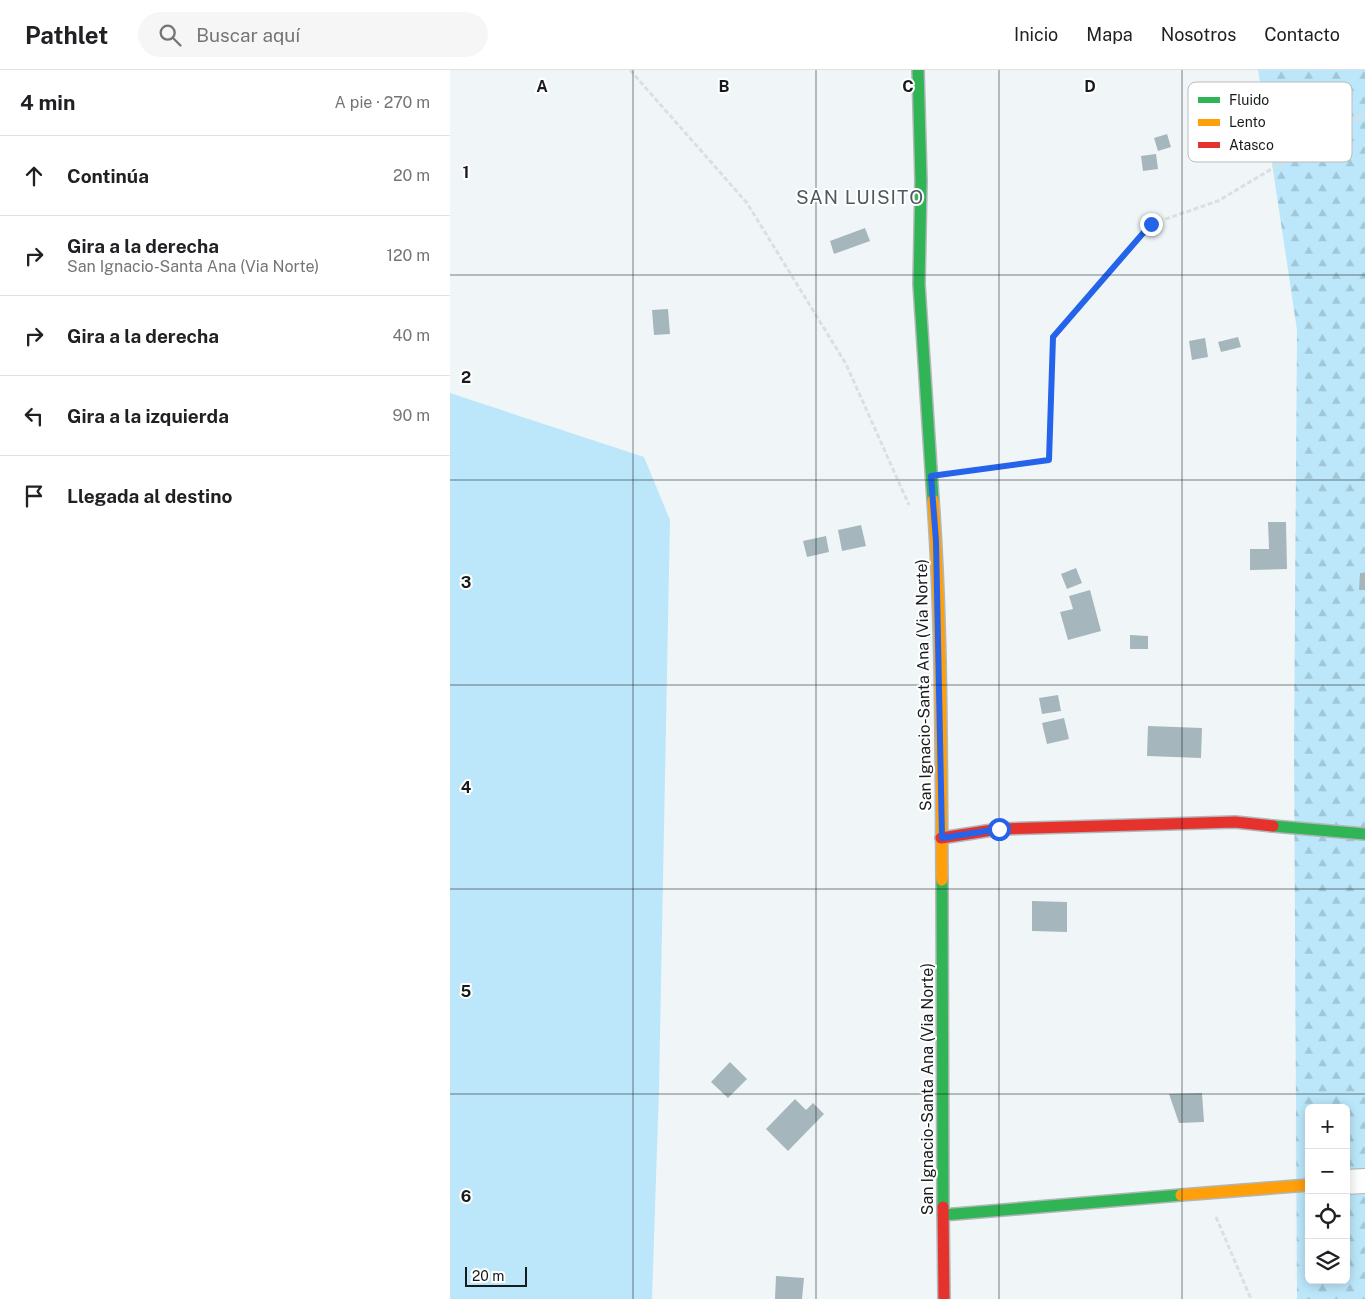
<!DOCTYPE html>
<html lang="es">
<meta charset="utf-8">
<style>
body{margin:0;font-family:"Public Sans",sans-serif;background:#f6f6f6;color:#202124}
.controls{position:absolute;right:15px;bottom:15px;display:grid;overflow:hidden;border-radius:8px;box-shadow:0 2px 12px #0003}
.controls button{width:45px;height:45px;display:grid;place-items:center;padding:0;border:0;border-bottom:1px solid #e0e0e0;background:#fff;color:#202124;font:25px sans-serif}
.scale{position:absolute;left:15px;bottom:12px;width:62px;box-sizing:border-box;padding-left:5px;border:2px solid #171b1d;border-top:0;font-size:14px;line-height:18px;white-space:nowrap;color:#171b1d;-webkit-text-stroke:4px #fff;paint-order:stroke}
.stop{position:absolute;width:15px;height:15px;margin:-11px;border:4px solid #2563eb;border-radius:50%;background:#fff}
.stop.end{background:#2563eb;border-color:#fff;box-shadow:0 1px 5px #0008}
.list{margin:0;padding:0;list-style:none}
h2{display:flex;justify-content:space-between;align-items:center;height:65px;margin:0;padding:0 20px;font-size:21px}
h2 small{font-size:16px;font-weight:400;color:#757577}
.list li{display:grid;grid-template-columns:32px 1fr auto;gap:15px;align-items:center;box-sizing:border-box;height:80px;padding:0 20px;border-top:1px solid #e0e0e0}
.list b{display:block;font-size:19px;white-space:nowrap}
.list p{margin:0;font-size:16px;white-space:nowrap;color:#757577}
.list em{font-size:16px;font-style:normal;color:#757577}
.icon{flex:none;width:28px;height:28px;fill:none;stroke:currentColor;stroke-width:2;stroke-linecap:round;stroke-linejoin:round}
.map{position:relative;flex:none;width:915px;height:1229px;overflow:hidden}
header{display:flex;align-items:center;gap:30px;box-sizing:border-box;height:70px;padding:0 25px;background:#fff;border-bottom:1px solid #e0e0e0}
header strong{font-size:24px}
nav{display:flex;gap:28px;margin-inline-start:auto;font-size:18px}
.search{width:350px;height:45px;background:#f6f6f6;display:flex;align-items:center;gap:12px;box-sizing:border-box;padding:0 18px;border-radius:28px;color:#757577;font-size:19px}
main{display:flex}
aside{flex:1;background:#fff}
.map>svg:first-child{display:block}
.grass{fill:#bce7fa}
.forest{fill:url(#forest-firs);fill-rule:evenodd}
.building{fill:#a5b6bd}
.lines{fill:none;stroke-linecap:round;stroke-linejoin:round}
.street-casing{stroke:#b1b6b8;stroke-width:26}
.fast-casing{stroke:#b1b6b8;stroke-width:14}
.slow-casing{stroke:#b1b6b8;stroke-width:14}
.jam-casing{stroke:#b1b6b8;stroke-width:14}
.path{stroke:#dddfdf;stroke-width:3;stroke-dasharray:5 2.5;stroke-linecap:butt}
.street{stroke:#fdfefe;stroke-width:24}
.fast{stroke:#30b455;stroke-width:11}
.slow{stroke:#ff9f0a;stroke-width:11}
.jam{stroke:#e5322d;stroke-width:11}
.route{stroke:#2563eb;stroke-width:6}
.grid{fill:none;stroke:#171b1d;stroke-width:1;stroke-opacity:0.55}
.labels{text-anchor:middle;stroke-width:4;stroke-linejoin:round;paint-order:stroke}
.street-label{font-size:16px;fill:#171b1d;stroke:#fff}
.quarter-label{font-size:19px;letter-spacing:1px;fill:#4f585c;stroke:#fff}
.key{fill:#fff;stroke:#b9bbbb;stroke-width:1}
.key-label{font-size:14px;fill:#171b1d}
.grid-label{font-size:16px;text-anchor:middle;font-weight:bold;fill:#171b1d;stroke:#fff;stroke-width:4;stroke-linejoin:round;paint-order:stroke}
</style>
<header>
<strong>Pathlet</strong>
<div class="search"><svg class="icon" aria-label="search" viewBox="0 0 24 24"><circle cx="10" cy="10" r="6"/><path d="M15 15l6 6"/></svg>Buscar aquí</div>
<nav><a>Inicio</a><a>Mapa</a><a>Nosotros</a><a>Contacto</a></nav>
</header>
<main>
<aside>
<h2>4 min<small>A pie · 270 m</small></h2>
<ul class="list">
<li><svg class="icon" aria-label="ahead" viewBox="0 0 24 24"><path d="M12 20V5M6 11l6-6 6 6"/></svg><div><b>Continúa</b></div><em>20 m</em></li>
<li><svg class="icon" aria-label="right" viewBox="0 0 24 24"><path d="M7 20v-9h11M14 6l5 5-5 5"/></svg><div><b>Gira a la derecha</b><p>San Ignacio-Santa Ana (Via Norte)</p></div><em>120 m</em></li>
<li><svg class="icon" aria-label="right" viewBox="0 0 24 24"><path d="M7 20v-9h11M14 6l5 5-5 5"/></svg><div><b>Gira a la derecha</b></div><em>40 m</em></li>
<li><svg class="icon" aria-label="left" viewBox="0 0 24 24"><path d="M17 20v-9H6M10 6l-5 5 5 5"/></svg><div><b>Gira a la izquierda</b></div><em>90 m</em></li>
<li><svg class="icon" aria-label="arrive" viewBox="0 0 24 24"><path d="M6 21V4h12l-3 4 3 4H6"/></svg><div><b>Llegada al destino</b></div></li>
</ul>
</aside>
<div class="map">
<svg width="915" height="1229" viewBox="0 0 915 1229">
<defs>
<pattern id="forest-firs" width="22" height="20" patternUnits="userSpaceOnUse" patternTransform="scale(1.25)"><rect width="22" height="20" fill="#bce7fa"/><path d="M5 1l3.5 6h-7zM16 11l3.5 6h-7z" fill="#a1c6d6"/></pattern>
</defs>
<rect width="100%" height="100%" fill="#f0f6f8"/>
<!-- grass -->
<path class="grass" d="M0,323L194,387L220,450L209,1018L202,1229H0Z"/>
<!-- forest -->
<path class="forest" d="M808,0H915V1229H847L844,676L847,260ZM859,1038H896V1210H859Z"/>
<!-- building -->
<g class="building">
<path d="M717,64L721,77L708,81L704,68Z"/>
<path d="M706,84L708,99L693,101L691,86Z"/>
<path d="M415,158L420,171L384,184L380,171Z"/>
<path d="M218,239L220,264L204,265L202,240Z"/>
<path d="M788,267L791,277L771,282L768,272Z"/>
<path d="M755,268L758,287L742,290L739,271Z"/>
<path d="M818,452H836L837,499L800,500V479H819Z"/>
<path d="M411,455L416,476L392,481L388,460Z"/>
<path d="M376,466L379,482L357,487L353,471Z"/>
<path d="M626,498L632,513L617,519L611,504Z"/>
<path d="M910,503H915V520H909Z"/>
<path d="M640,520L651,561L618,570L610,542L623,539L619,526Z"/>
<path d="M680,565L698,566V579H680Z"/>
<path d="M608,625L611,641L592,644L589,628Z"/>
<path d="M614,648L619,669L597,674L592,653Z"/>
<path d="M698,656L752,658L751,688L697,686Z"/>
<path d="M582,831L617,832V862L582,861Z"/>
<path d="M280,992L297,1009L278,1028L261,1012Z"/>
<path d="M752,1023L754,1052L729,1053L719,1024Z"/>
<path d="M345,1029L356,1040L363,1033L374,1044L338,1081L316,1059Z"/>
<path d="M326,1206L354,1208L352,1229H325Z"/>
</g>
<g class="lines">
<!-- street casing -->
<g class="street-casing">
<path id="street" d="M896,1112L915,1111"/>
</g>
<!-- fast casing -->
<g class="fast-casing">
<g id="fast">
<path d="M468,0L471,111L469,214L483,430"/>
<path d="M823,756L915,764"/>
<path d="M492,810L493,1137"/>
<path d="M493,1145L731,1125"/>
</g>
</g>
<!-- slow casing -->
<g class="slow-casing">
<g id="slow">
<path d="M483,430C492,556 491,684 492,810"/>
<path d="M731,1125L859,1115"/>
</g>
</g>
<!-- jam casing -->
<g class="jam-casing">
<g id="jam">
<path d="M491,768L549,759L785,752L823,756"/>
<path d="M493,1137L494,1229"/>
</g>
</g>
<!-- path -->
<g class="path">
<path d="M180,0L297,133L396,294L459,435"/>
<path d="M505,403L599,390L603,267L701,154L768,131L915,43"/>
<path d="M766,1147L801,1229"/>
</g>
<!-- street -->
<use href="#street" class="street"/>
<!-- fast -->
<use href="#fast" class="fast"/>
<!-- slow -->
<use href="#slow" class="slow"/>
<!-- jam -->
<use href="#jam" class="jam"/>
</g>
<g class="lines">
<!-- route -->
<path class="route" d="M549,759L492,768L486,471L481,406L599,390L603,267L701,154"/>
</g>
<!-- grid -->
<path class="grid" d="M183,0V1229M366,0V1229M549,0V1229M732,0V1229M0,205H915M0,410H915M0,615H915M0,819H915M0,1024H915"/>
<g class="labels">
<!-- street labels -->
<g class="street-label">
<text transform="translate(473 615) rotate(-91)" y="6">San Ignacio-Santa Ana (Via Norte)</text>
<text transform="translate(477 1019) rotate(-90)" y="6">San Ignacio-Santa Ana (Via Norte)</text>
</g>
<!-- quarter labels -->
<g class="quarter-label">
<text x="410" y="134">SAN LUISITO</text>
</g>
</g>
<!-- legend -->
<rect x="738" y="12" width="164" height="80" rx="8" class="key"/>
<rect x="748" y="27" width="22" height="6" fill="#30b455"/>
<rect x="748" y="49" width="22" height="7" fill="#ff9f0a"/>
<rect x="748" y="72" width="22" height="6" fill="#e5322d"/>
<g class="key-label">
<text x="779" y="35">Fluido</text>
<text x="779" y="57">Lento</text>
<text x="779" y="80">Atasco</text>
</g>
<g class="grid-label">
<text x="92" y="22">A</text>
<text x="274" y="22">B</text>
<text x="458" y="22">C</text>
<text x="640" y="22">D</text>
<text x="16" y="108">1</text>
<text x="16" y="313">2</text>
<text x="16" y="518">3</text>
<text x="16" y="723">4</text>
<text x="16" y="927">5</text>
<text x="16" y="1132">6</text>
</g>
</svg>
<div class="controls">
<button>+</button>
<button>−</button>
<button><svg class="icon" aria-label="locate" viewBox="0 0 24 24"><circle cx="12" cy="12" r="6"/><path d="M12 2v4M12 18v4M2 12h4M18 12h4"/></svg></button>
<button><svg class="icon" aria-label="layers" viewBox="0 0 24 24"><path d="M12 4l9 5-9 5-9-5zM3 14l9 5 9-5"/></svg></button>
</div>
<div class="scale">20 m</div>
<div class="stop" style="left:549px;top:759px"></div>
<div class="stop end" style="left:701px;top:154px"></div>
</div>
</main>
